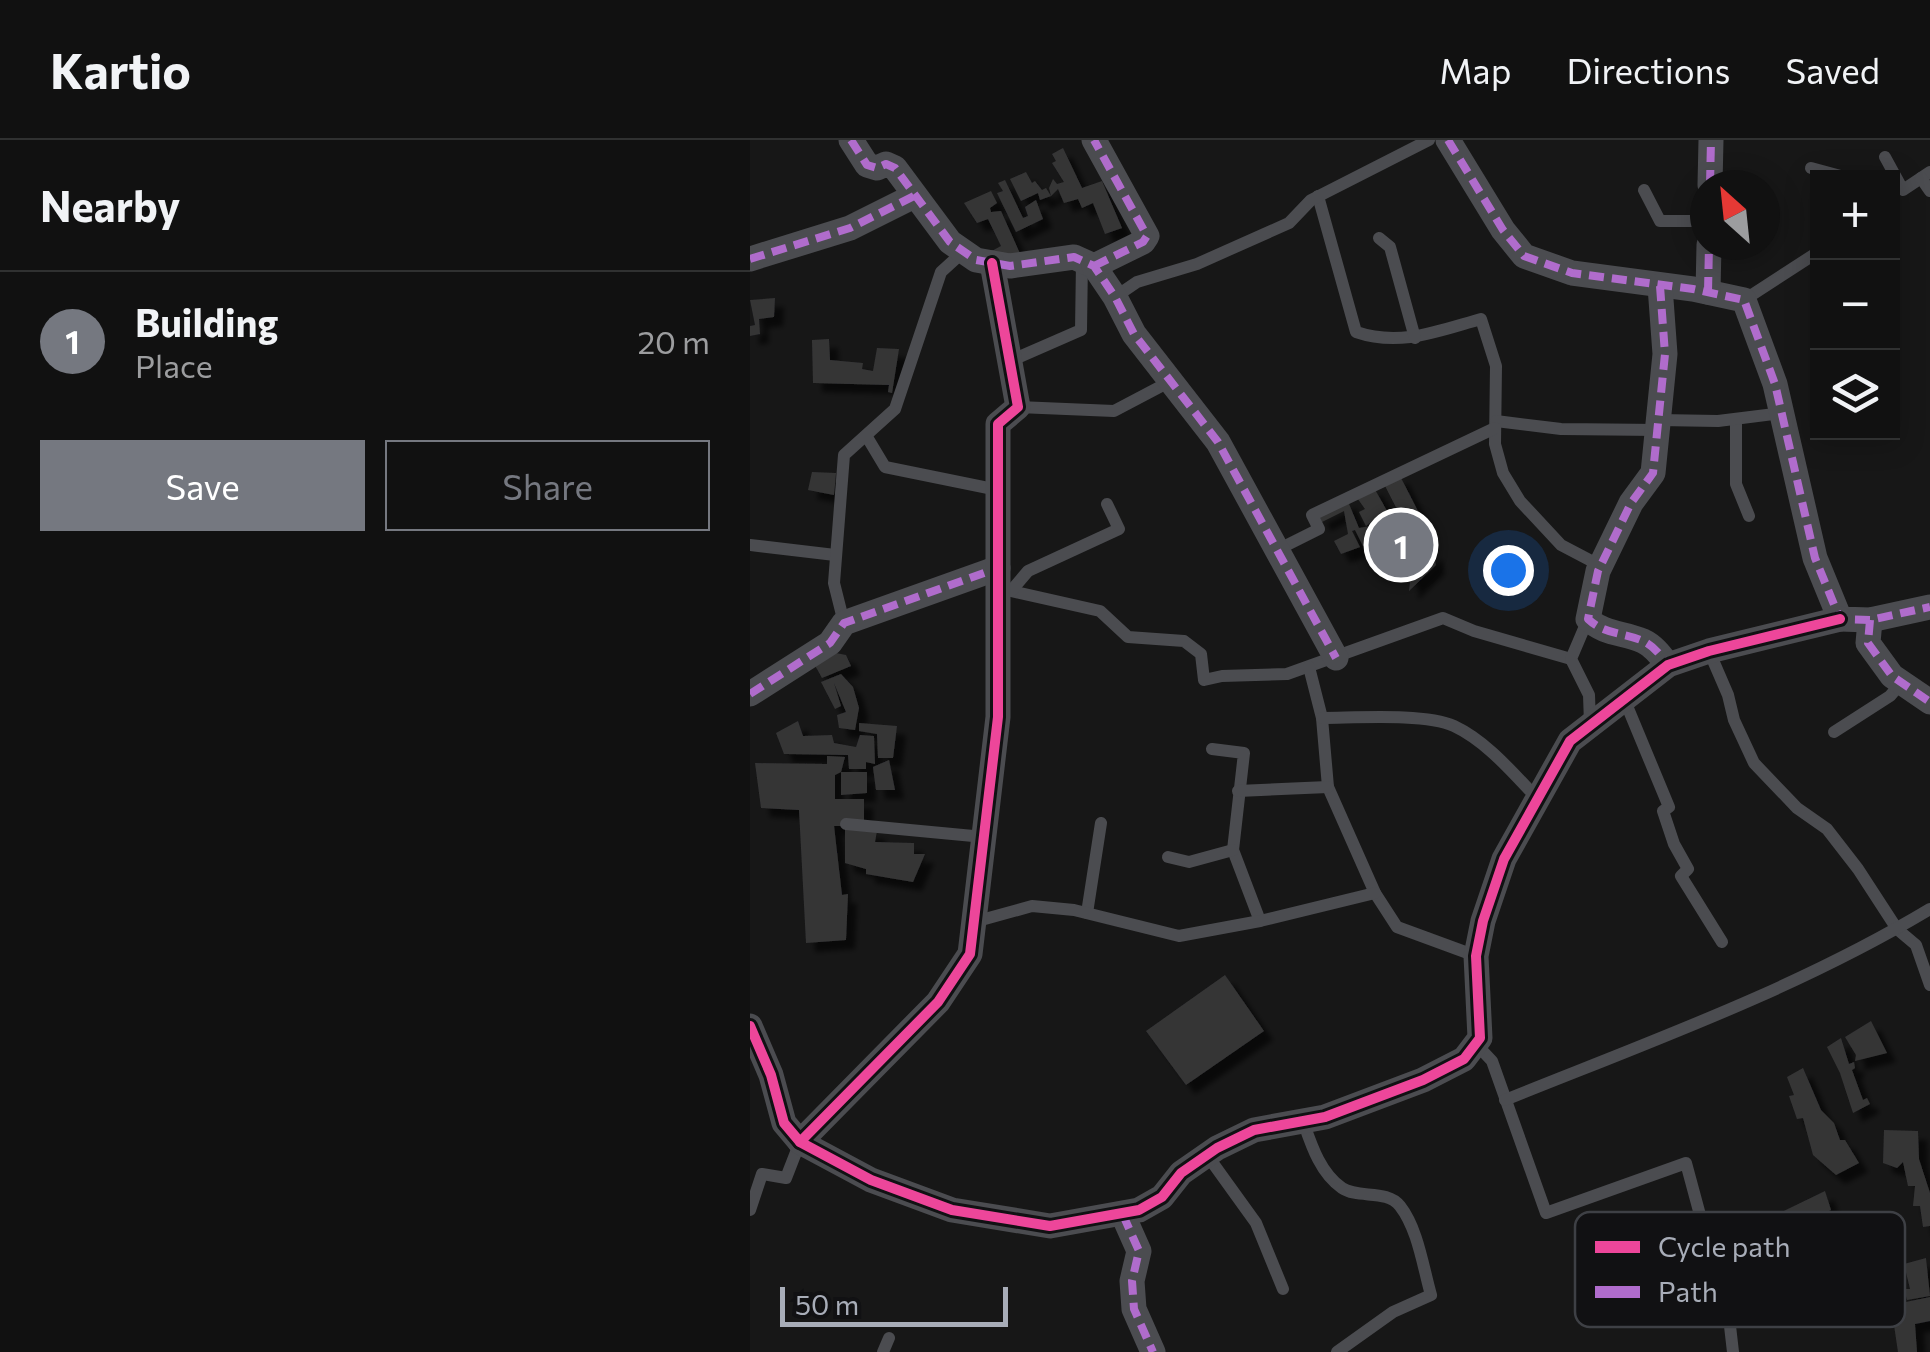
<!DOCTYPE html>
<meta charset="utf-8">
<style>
body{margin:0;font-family:Commissioner,sans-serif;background:#1e1f1f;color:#f1f3f6}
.controls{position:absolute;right:30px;top:30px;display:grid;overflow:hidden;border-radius:0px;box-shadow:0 5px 25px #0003}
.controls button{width:90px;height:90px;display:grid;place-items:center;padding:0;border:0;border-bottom:2px solid #303131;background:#111;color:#f1f3f6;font:50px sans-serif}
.compass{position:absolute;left:940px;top:30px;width:90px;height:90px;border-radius:50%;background:#111;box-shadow:0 5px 25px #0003;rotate:333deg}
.scale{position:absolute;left:30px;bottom:25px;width:228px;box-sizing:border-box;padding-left:10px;border:5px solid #a8adb8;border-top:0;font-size:28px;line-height:35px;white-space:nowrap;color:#a8adb8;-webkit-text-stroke:8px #111113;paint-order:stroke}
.you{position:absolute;left:758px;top:430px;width:35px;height:35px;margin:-25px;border:8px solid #fff;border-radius:50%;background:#1a73e8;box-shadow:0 0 0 15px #1a73e833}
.badge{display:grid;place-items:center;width:65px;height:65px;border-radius:50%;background:#757880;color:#fff;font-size:32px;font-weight:700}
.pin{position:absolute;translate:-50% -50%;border:5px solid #fff;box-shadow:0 2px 10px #0006}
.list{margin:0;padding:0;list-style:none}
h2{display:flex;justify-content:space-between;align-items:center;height:130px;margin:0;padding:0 40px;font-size:42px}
h2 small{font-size:32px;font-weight:400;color:#9c9d9f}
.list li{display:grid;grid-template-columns:65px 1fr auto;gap:30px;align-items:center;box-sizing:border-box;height:140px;padding:0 40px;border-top:2px solid #303131}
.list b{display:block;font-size:38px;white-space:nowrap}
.list p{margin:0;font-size:32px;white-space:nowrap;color:#9c9d9f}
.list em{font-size:32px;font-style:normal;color:#9c9d9f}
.actions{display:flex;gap:20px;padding:30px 40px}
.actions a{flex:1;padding:22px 0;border:2px solid #757880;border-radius:0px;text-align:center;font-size:35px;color:#757880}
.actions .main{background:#757880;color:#fff}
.icon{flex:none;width:55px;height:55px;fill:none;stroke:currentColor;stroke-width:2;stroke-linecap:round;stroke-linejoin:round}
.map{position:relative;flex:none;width:1180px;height:1212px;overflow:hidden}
header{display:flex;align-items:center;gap:60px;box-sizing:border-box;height:140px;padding:0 50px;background:#111;border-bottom:2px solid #303131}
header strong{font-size:48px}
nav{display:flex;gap:55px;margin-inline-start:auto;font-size:35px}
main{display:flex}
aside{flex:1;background:#111}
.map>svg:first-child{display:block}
.building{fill:#353536;filter:url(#shadow)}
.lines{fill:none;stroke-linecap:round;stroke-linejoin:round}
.service{stroke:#4b4c50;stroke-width:12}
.minor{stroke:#4b4c50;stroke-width:25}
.quiet{stroke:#b06ccc;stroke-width:8;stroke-dasharray:15 8;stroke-linecap:butt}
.cycleway-casing{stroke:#111113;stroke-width:16}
.cycleway{stroke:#ed469a;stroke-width:10}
.key{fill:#111113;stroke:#3e4045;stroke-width:2.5}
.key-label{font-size:28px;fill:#a8adb8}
</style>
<header>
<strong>Kartio</strong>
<nav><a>Map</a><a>Directions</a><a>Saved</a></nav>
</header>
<main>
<aside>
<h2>Nearby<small></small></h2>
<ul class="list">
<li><span class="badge">1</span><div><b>Building</b><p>Place</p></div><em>20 m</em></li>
</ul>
<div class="actions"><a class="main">Save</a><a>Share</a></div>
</aside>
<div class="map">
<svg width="1180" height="1212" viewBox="0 0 1180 1212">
<defs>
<filter id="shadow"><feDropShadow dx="9" dy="9" stdDeviation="2.5" flood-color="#0009"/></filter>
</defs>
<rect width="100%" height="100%" fill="#171717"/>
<!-- building -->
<g class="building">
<path d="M313,8L332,48L352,41L372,88L355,94L343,63L332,68L328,59L314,63L308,49L301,56L290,60L288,53L271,61L260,39L276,32L282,43L285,41L292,50L296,48L301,56L299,48L303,39L307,44L314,42L302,23L306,21L302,14Z"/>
<path d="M255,40L273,78L278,76L275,67L286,60L293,79L266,92L247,53L253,51L248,43Z"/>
<path d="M241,51L247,63L240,68L241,72L251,71L272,118L238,113L251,106L238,79L227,83L214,63Z"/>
<path d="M25,158L24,177L9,179L10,194L0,196V186L5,185L0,160Z"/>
<path d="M79,199L80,220L113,223L112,229L123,231L127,208L149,209L142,253L138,252L139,245L63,243L62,200Z"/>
<path d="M62,332L86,333L84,355L58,350Z"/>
<path d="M649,334L669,373L661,377L673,396L660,411L665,426L683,410L686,425L659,451L660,442L624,380L616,386L609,372L615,369L605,355L623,346L645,385L653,381L634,344Z"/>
<path d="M597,359L609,388L621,386L630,398L613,406L605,390L602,391L610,407L591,414L584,401L598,394L594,371L572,382L568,375Z"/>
<path d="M76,511L96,515L101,526L72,538L62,520Z"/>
<path d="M91,534L103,547L109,568L105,590L89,588L87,575L96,572L84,543L91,566L85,569L71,542Z"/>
<path d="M48,581L53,596L82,595L84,603L106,607L110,595L124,596L125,624L116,622V629H99L98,615L34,614L26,593Z"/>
<path d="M109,583L147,586L143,618H128L127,594L109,591Z"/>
<path d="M77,616L95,617L91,632L85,635V659H114V686H84L92,755L98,754L96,800L56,803L49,670L11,668L5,623L77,624Z"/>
<path d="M139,620L145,650H126L123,627Z"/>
<path d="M91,632H117V653L91,655Z"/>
<path d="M95,687L127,691L125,702L164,703V714H175L163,742L116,734V729L95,723Z"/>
<path d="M475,835L514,891L436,945L396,891Z"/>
<path d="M1121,881L1137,913L1105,921L1106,915L1095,897Z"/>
<path d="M1091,898L1099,924L1104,922L1105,928L1102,930L1113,960L1117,958L1120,964L1103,973L1090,933L1077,907Z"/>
<path d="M1053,928L1071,970L1084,983L1090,1000H1095L1109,1023L1086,1035L1063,1015L1053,978L1047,979L1039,956L1044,955L1037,937Z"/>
<path d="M1134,990L1168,991L1169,1019L1180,1053V1086L1173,1087L1170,1066H1163L1165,1046H1158L1153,1022L1147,1028L1133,1023Z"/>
<path d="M1075,1051L1081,1070L1010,1102L1005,1085Z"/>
<path d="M1176,1118L1180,1156L1157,1160L1154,1149H1160L1154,1124Z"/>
<path d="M1180,1157V1181L1165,1184L1167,1212H1148L1141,1165Z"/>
</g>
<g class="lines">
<!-- service -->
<g class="service">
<path d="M1135,17L1153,50L1180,32"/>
<path d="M1061,28L1098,38"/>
<path d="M1171,38L1180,51"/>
<path d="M894,50L910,81H955"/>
<path d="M568,56L606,192C650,207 688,191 731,179L746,226L745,304L753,333L770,361L811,405L851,426"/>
<path d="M629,98L640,107L665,198"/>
<path d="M365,157L387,142L447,124L539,83L561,60L679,0"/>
<path d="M994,160L1068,112"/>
<path d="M260,221L331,190L332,121"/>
<path d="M268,267L364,271L421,241"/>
<path d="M986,279V344L999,376"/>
<path d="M909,280L968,281L1032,273"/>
<path d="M746,281L811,289L908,290"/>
<path d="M117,297L135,327L248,350"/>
<path d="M0,405L85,415"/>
<path d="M529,409L569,389L562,375L745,288"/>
<path d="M248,448L350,471L378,497L434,501L451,514L454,540L472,536L537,534L693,478L724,491L821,519"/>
<path d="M261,451L278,431L369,389L357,364"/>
<path d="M838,479L821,519L839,555L840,583"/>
<path d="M94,483L84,443L94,315L145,269L191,132L214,111"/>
<path d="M959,511L978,555L984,580L1004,623L1047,668L1077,689L1108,729L1147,789L1166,805L1180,845"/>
<path d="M559,527L572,578L578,647L625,753L647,787L726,816"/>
<path d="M875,561L919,667L913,671L924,704L938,729L931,736L972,802"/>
<path d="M572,578C605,578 675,573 704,586C736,601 762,632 786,657"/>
<path d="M1084,592L1140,556L1152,542"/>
<path d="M462,609L494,613L483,710L510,781"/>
<path d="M488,651L578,647"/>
<path d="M96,684L234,697"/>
<path d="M418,717L439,722L483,710"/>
<path d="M337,773L351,683"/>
<path d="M224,782L282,766L324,770L429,796L510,781L625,753"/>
<path d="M726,904L742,921L796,1073L936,1023L980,1186L983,1212"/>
<path d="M755,960C899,902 1047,849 1180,769"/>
<path d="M553,981C561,1004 570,1033 592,1048C608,1059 637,1049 650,1066C668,1089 673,1127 681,1155L643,1172L587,1212"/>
<path d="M457,1015L506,1083L533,1149"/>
<path d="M0,1070L12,1034L36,1038L50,1002"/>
<path d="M133,1212L139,1198"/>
</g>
<!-- minor -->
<g class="minor">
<path d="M101,0L117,25L127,28L136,24L145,28L200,102L226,120L260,126L324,117L344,126L365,157L384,194L468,302L586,518"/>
<path d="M698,0L753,90L774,116L822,133L943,149L994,160L1025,244L1065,418L1090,479L1120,480L1180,467"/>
<path d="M960,45L961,0"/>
<path d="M0,119L100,88L164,56"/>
<path d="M344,126L393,102L397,96L344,0"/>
<path d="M910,146L915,214L903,333L881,363L848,431L838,479C855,495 873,492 893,501C904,506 911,516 918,525"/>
<path d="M958,152L959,105"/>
<path d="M1120,480L1118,503L1142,536L1180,562"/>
<path d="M0,554L80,503L94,483L248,428"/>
<path d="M0,886L21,935L34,983L50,1002L121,1040L202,1070L300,1086L389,1070L412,1057L431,1033L467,1008L504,990L575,977L673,940L714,919L730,898L726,816L733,781L754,719L820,601L918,525L959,511L1090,479"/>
<path d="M50,1002L188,862L220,814L248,577V284L268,267L242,123"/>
<path d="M373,1075L389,1111L382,1141L384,1169L403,1212"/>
</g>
<!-- quiet -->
<g class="quiet">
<path d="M101,0L117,25L127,28L136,24L145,28L200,102L226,120L260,126L324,117L344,126L365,157L384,194L468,302L586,518"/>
<path d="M698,0L753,90L774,116L822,133L943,149L994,160L1025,244L1065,418L1090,479L1120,480L1180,467"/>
<path d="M960,45L961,0"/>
<path d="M0,119L100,88L164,56"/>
<path d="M344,126L393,102L397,96L344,0"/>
<path d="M910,146L915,214L903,333L881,363L848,431L838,479C855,495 873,492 893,501C904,506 911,516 918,525"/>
<path d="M958,152L959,105"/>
<path d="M1120,480L1118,503L1142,536L1180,562"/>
<path d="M0,554L80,503L94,483L248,428"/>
<path d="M373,1075L389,1111L382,1141L384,1169L403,1212"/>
</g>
<!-- cycleway casing -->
<g class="cycleway-casing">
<g id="cycleway">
<path d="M0,886L21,935L34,983L50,1002L121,1040L202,1070L300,1086L389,1070L412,1057L431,1033L467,1008L504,990L575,977L673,940L714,919L730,898L726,816L733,781L754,719L820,601L918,525L959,511L1090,479"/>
<path d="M50,1002L188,862L220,814L248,577V284L268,267L242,123"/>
</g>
</g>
<!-- cycleway -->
<use href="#cycleway" class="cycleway"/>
</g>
<!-- legend -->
<rect x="825" y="1072" width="330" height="115" rx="15" class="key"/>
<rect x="845" y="1101" width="45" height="12" fill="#ed469a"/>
<rect x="845" y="1146" width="45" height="12" fill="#b06ccc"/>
<g class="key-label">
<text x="908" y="1117">Cycle path</text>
<text x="908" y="1162">Path</text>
</g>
</svg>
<div class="controls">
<button>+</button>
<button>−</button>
<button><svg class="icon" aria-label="layers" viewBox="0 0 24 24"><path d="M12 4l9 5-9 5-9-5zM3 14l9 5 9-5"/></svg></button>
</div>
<svg class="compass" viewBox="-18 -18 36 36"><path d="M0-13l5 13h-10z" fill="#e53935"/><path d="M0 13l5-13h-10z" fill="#9c9d9f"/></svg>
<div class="scale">50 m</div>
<div class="you"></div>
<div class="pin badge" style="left:651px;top:405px">1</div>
</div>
</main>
